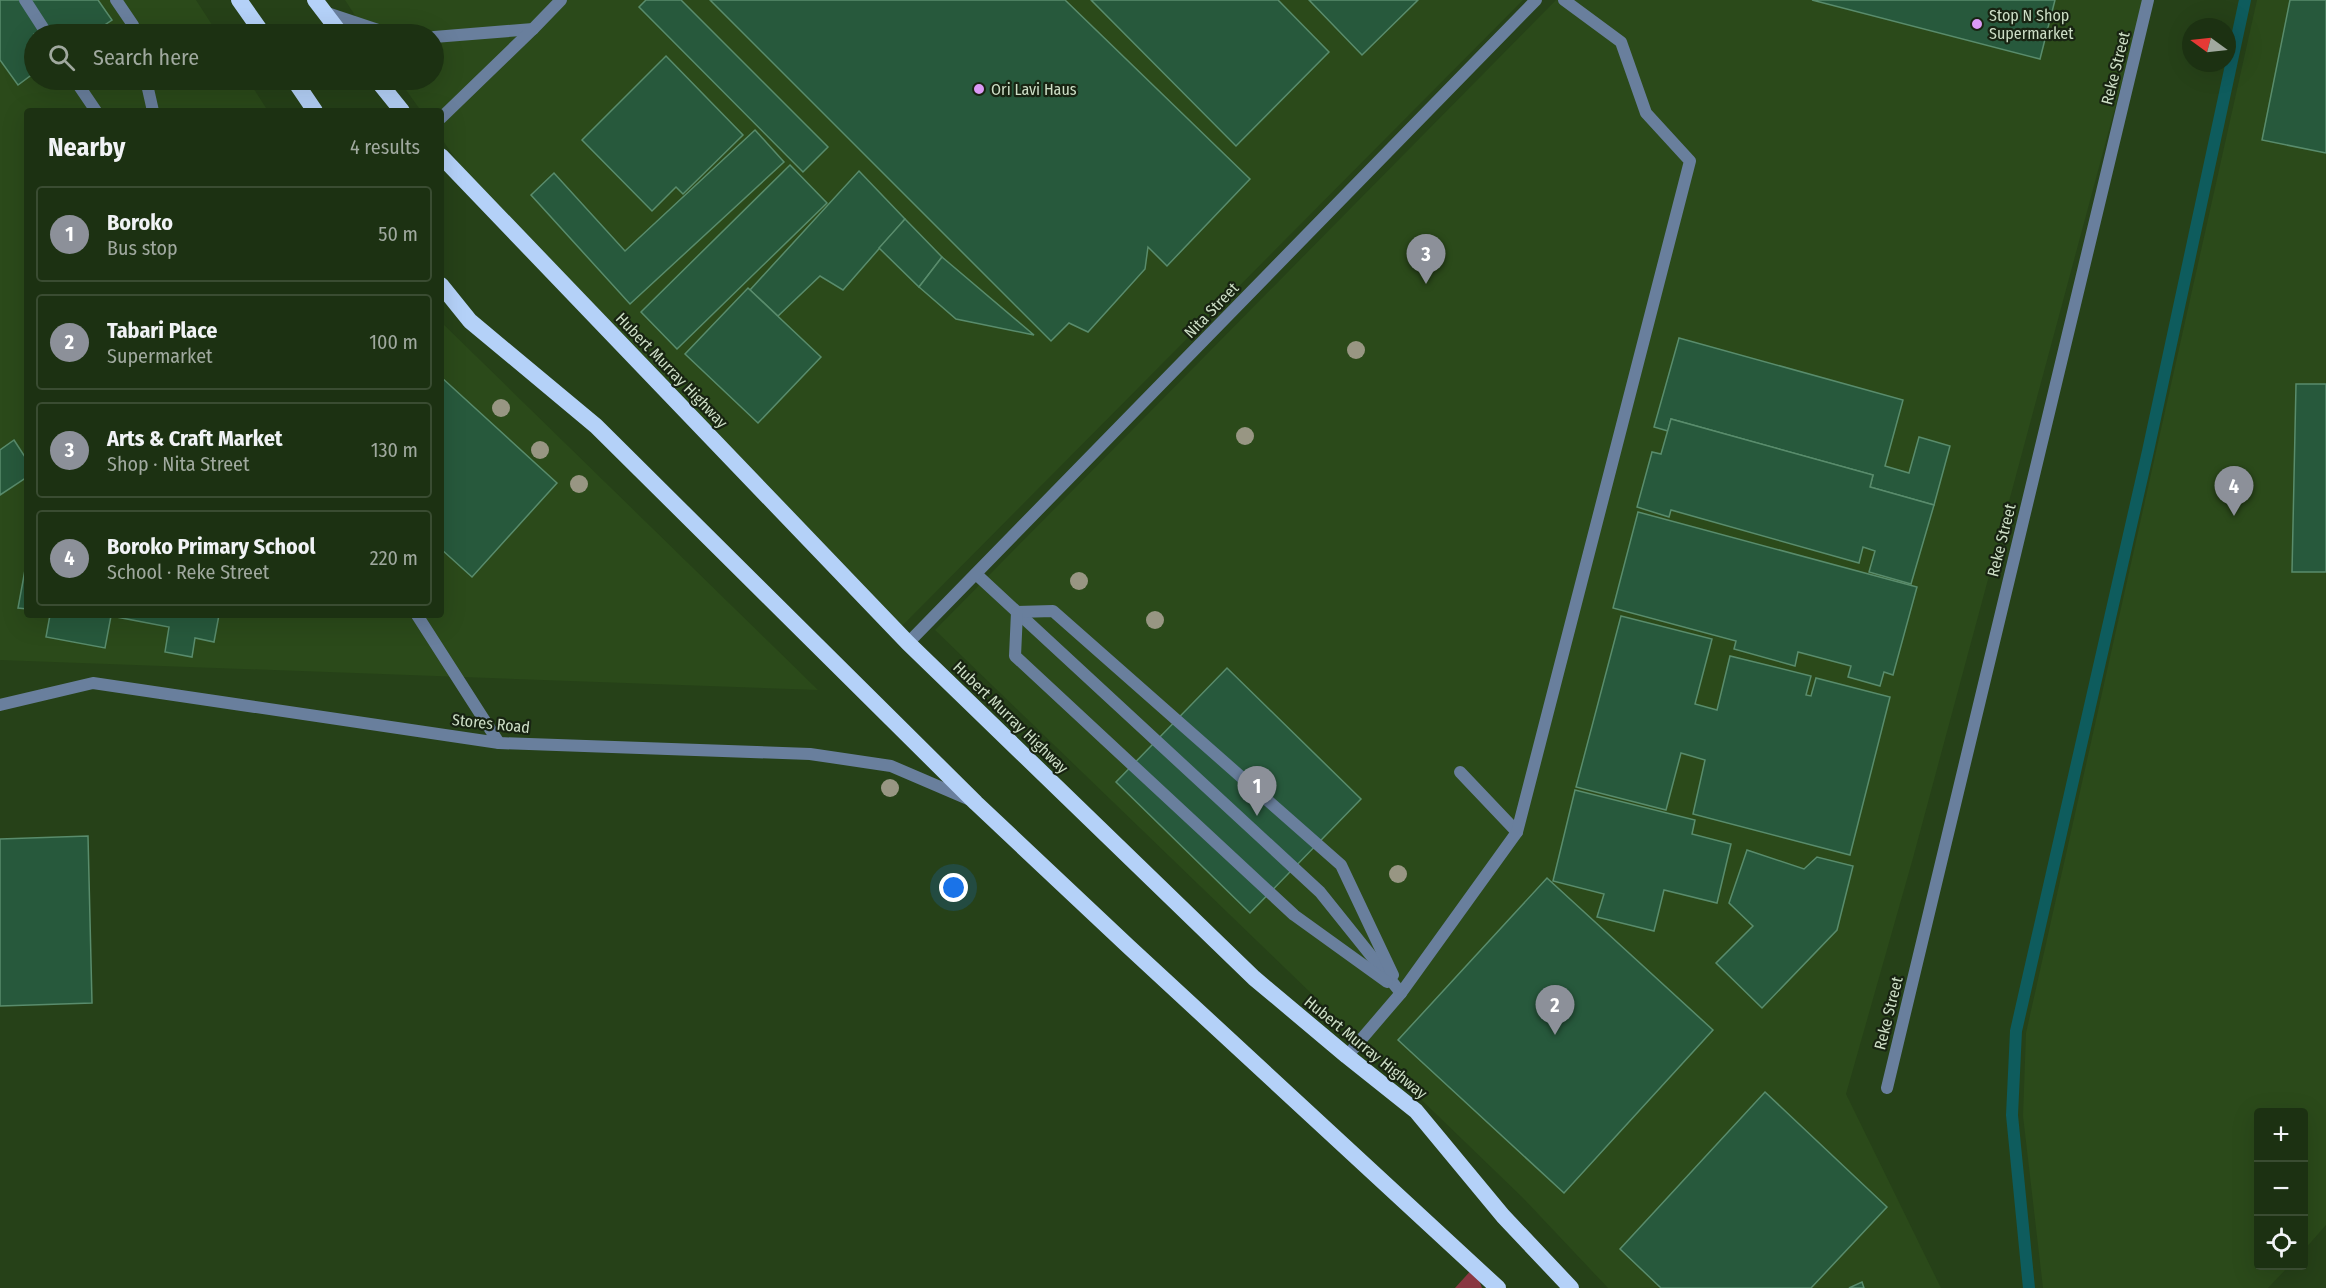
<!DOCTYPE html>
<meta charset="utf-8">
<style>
body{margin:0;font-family:"Fira Sans Condensed",sans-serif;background:#293d20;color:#f1f3f6}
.controls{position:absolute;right:18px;bottom:18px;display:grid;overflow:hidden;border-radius:6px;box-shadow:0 6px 24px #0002}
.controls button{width:54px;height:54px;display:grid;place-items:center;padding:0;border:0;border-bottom:2px solid #3a4c32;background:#1c3112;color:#f1f3f6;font:30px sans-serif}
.compass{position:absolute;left:2182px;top:18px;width:54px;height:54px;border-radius:50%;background:#1c3112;box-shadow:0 6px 24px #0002;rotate:285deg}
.you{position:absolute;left:954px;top:888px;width:21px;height:21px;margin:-15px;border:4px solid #fff;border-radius:50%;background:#1a73e8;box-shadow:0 0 0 9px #1a73e833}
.badge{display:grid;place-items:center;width:39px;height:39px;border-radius:50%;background:#8c9099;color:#fff;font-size:20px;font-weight:700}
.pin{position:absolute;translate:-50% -50px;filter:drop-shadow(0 2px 3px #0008)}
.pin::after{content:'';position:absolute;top:32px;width:21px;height:18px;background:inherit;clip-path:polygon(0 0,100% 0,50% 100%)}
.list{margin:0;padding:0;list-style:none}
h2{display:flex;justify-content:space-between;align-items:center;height:78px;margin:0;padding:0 24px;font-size:26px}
h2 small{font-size:20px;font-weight:400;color:#a0a99f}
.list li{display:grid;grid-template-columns:39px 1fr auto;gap:18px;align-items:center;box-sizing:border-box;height:96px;margin:0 12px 12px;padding:0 12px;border:2px solid #3a4c32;border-radius:6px}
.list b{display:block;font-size:22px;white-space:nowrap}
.list p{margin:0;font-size:20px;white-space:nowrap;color:#a0a99f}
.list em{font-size:20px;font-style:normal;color:#a0a99f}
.icon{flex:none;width:33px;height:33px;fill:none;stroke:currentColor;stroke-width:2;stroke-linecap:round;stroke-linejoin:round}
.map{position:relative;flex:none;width:2326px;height:1288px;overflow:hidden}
.search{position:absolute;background:#1c3112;box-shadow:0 6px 24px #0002;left:24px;top:24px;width:420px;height:66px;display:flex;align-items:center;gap:15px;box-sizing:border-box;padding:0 21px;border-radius:33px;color:#a0a99f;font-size:22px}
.panel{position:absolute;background:#1c3112;box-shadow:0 6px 24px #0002;left:24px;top:108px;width:420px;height:510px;border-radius:6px}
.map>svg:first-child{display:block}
.built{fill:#2b4a1a}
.green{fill:#893741}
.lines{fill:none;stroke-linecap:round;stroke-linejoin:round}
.stream{stroke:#0e5c5d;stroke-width:12}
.building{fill:#27593c;stroke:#598c6c;stroke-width:1.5}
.service{stroke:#697f9d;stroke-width:12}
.minor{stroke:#697f9d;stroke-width:12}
.trunk{stroke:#b4d1f8;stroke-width:16}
.tree{fill:#989683}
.poi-dot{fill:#db99f5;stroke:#182412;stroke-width:2}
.labels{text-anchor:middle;stroke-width:4.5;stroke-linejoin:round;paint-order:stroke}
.poi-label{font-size:16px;fill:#cddec6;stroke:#182412;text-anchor:start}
.street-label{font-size:16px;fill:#cddec6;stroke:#182412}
</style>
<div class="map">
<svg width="2326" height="1288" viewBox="0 0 2326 1288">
<rect width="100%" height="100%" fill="#264118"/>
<!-- built -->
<g class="built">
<path d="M0,0H196L218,34H34V80H248L268,111H27V615H441V322L818,690L0,660Z"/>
<path d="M345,0H1523L899,629L521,252L441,138V111H421L399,80H434V34H367Z"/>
<path d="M1556,0H2144L1913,858L1846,1094L1941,1288H1608L1523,1198L935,630Z"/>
<path d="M2257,0H2326V1225L2304,1250V1112H2258V1266H2289L2268,1288H2043L2023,1116L2026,1033Z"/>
</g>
<!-- green -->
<path class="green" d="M1474,1267L1482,1288H1455Z"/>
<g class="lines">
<!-- stream -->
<path class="stream" d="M2029,1288L2012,1115L2016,1031L2148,451L2245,0"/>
</g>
<!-- building -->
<g class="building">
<path d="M0,0H98L112,20L91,34H34V73L18,85L0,60Z"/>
<path d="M646,0H681L828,147L803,172L639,7Z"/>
<path d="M710,0H1065L1250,179L1167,266L1148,247L1145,269L1088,332L1069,323L1051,341Z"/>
<path d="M1091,0H1278L1329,52L1236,146Z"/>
<path d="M1309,0H1418L1362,55Z"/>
<path d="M1812,0H2055L2040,59Z"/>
<path d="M2290,0H2326V153L2262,140Z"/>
<path d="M666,56L743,135L683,194L676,187L652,211L582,140Z"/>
<path d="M755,130L784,162L630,304L531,195L554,173L625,251Z"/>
<path d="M790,165L827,203L677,349L641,312Z"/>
<path d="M859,171L905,219L843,290L820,276L778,316L750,290Z"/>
<path d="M905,219L942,257L919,287L879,248Z"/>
<path d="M942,257L1034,335L956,319L919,287Z"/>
<path d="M748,288L821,357L758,423L685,354Z"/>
<path d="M1679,338L1903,400L1885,466L1909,473L1919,437L1950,446L1934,505L1870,487L1873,475L1671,419L1668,431L1654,427Z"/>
<path d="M441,377L557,483L472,577L441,549Z"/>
<path d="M2296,384H2326V572H2292Z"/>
<path d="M1671,419L1873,475L1870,487L1934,505L1911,584L1869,572L1875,551L1863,547L1859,563L1671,510L1669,517L1637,507L1652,452L1661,454Z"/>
<path d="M14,440L27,460V477L0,495V450Z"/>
<path d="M1638,512L1917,587L1893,675L1884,672L1880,686L1848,677L1851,666L1798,652L1795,666L1734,649L1736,641L1613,608Z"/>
<path d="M27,559V609L18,608Z"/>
<path d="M50,615H219L214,642L195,638L192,657L165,652L169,627L111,616L105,648L46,637Z"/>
<path d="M1621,616L1712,639L1695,704L1717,710L1730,656L1811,676L1806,695L1811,696L1816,678L1890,697L1850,855L1693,814L1705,760L1681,753L1666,810L1576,787Z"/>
<path d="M1227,668L1361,799L1250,913L1116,782Z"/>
<path d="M1575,790L1695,820L1692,834L1731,844L1717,903L1664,890L1654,931L1597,917L1604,894L1553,881Z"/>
<path d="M88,836L92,1003L0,1006V839Z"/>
<path d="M1747,850L1804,869L1817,857L1853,866L1837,930L1762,1008L1716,963L1753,926L1729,903Z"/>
<path d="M1547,878L1713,1030L1564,1193L1398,1040Z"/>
<path d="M1765,1092L1887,1207L1811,1288H1661L1620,1249Z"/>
<path d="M1862,1282L1864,1288H1849Z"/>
</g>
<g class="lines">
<!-- service -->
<g class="service">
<path d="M25,0L47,34"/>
<path d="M116,0L133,25L135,34"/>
<path d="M324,12L390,34"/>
<path d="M434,37L533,29"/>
<path d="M75,80L96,111"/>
<path d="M146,80L153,111"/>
<path d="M441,118L533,29L561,0"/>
<path d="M976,574L1320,892L1401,993"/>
<path d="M1017,612L1053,611L1341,865L1393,975"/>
<path d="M1017,612L1015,656L1294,915L1387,982"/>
<path d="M417,615L499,743"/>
<path d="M1460,772L1517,832"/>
<path d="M1347,1056L1401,993L1517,832L1690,161L1646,113L1621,42L1564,0"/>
</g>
<!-- minor -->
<g class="minor">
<path d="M908,643L1536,0"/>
<path d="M0,705L93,683L499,743L810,754L891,766L968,799"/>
<path d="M1887,1088L2148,0"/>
</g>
<!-- trunk -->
<g class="trunk">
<path d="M239,0L263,34"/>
<path d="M315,0L341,34"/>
<path d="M294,80L315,111"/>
<path d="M377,80L402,111"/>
<path d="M441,156L908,643L1254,978L1347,1056L1416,1111L1503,1216L1571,1288"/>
<path d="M441,285L470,321L596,426L976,803L1129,947L1498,1288"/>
</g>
</g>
<!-- trees -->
<g class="tree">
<circle cx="1356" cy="350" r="9"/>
<circle cx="501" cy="408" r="9"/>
<circle cx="1245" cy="436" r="9"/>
<circle cx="540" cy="450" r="9"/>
<circle cx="579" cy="484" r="9"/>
<circle cx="1079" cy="581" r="9"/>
<circle cx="1155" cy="620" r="9"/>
<circle cx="890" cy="788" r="9"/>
<circle cx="1398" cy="874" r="9"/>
</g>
<!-- markers -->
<g class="poi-dot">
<circle cx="1977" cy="24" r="6"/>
<circle cx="979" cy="89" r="6"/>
</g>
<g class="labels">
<!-- poi labels -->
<g class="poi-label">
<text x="1989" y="21">Stop N Shop<tspan x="1989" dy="18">Supermarket</tspan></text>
<text x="991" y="95">Ori Lavi Haus</text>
</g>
<!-- street labels -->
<g class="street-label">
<text transform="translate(2115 68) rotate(-76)" y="6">Reke Street</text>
<text transform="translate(1211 310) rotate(-46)" y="6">Nita Street</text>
<text transform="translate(672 370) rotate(46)" y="6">Hubert Murray Highway</text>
<text transform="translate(2001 540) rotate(-76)" y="6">Reke Street</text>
<text transform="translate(1011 717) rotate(44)" y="6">Hubert Murray Highway</text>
<text transform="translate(491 723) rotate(6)" y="6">Stores Road</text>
<text transform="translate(1888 1013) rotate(-76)" y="6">Reke Street</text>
<text transform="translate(1366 1047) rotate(39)" y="6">Hubert Murray Highway</text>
</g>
</g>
</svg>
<div class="controls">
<button>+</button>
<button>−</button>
<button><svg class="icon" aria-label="locate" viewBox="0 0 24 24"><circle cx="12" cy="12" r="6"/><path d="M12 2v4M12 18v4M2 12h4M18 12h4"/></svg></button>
</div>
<svg class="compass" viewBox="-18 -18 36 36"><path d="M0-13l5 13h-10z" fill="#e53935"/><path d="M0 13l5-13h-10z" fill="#a0a99f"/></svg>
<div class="you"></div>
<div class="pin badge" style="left:1257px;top:816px">1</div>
<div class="pin badge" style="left:1555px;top:1035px">2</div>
<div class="pin badge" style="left:1426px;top:284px">3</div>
<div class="pin badge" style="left:2234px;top:516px">4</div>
<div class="search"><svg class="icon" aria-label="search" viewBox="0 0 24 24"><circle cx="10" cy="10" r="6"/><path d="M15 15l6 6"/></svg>Search here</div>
<section class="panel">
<h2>Nearby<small>4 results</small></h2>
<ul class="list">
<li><span class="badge">1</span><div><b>Boroko</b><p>Bus stop</p></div><em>50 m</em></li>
<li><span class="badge">2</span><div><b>Tabari Place</b><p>Supermarket</p></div><em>100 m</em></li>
<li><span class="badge">3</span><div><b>Arts &amp; Craft Market</b><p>Shop · Nita Street</p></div><em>130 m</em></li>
<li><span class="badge">4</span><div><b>Boroko Primary School</b><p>School · Reke Street</p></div><em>220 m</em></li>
</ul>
</section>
</div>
